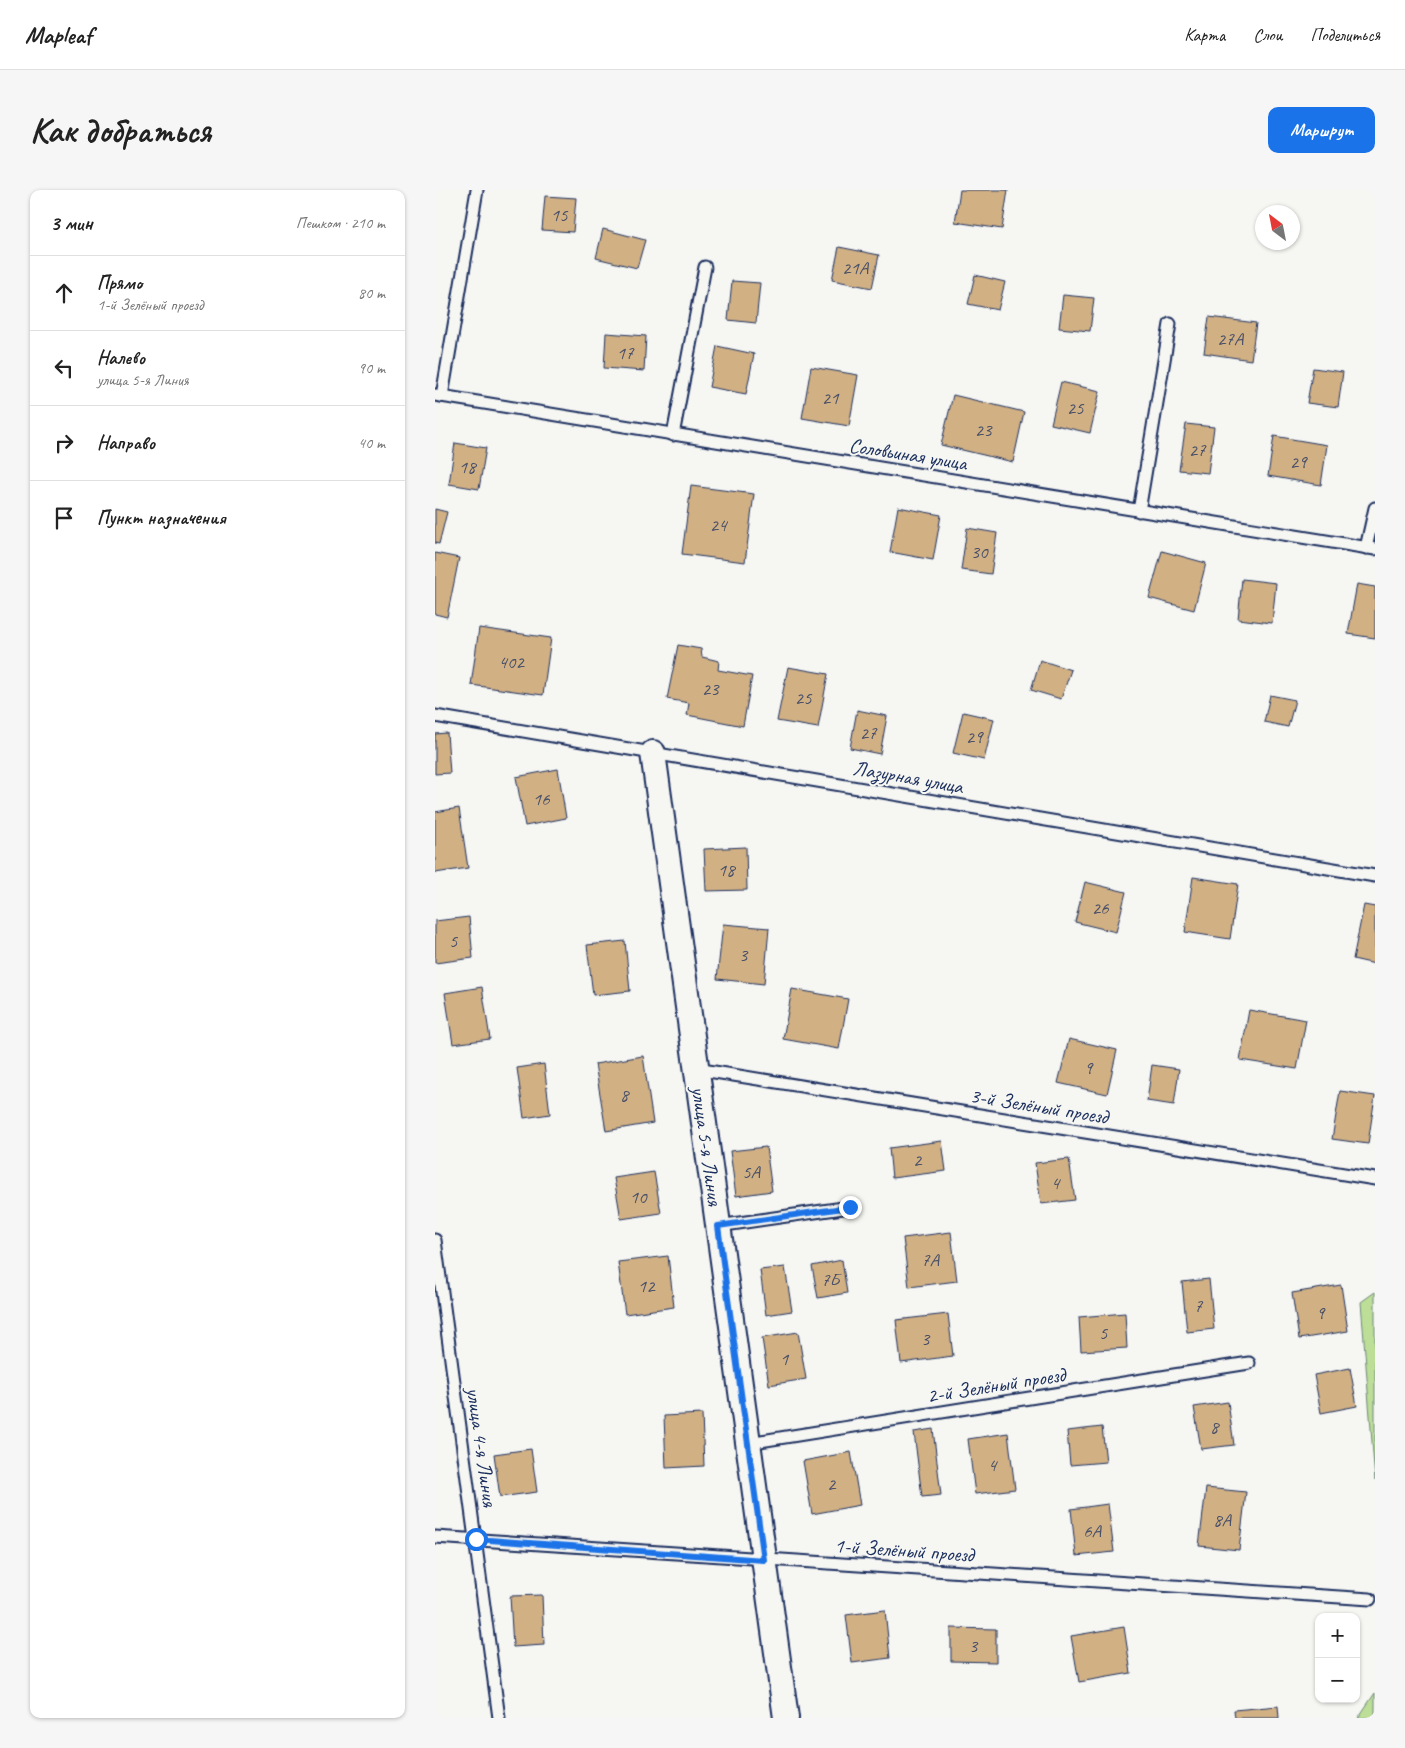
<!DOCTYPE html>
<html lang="ru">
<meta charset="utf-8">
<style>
body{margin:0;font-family:Caveat,sans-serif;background:#f6f6f6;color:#222}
.controls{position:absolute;right:15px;bottom:15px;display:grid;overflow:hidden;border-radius:10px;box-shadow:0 1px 4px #0004}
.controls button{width:45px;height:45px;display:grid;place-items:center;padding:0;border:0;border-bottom:1px solid #e0e0e0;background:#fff;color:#222;font:25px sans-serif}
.compass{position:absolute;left:820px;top:15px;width:45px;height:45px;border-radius:50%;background:#fff;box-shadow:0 1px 4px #0004;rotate:328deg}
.stop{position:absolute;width:15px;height:15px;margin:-11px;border:4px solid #1a73e8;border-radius:50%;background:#fff}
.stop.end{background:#1a73e8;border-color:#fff;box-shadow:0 1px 5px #0008}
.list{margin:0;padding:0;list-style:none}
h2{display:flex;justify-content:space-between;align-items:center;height:65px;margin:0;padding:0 20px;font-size:21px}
h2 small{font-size:16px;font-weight:400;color:#767676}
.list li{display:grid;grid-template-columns:32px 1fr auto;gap:15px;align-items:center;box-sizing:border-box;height:75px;padding:0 20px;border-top:1px solid #e0e0e0}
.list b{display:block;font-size:19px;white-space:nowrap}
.list p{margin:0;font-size:16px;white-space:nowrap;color:#767676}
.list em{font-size:16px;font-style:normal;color:#767676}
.icon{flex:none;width:28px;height:28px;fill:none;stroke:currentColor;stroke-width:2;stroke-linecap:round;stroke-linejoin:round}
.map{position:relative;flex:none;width:940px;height:1528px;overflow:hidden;border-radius:10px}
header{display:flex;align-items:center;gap:30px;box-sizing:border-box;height:70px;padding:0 25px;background:#fff;border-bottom:1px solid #e0e0e0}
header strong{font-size:24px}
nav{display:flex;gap:28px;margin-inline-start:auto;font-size:18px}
.intro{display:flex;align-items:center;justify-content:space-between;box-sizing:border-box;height:120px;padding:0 30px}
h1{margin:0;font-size:35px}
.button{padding:12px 22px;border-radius:10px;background:#1a73e8;color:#fff;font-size:18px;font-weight:700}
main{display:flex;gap:30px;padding:0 30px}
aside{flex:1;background:#fff;border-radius:10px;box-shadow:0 1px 4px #0004}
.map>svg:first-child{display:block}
.green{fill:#bcde97;stroke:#6c867a}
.building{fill:#d1b084;stroke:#1b2f5e}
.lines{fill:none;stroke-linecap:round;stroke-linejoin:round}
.lane-casing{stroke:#1b2f5e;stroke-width:15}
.street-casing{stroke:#1b2f5e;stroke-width:28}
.lane{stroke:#f6f6f2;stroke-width:11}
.street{stroke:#f6f6f2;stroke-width:24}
.route{stroke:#1a73e8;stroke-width:6}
.labels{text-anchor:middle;stroke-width:4;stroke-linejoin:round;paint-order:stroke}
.number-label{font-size:19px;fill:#484f68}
.street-label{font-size:21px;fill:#1b2f5e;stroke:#f6f6f2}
</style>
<header>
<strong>Mapleaf</strong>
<nav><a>Карта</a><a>Слои</a><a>Поделиться</a></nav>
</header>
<div class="intro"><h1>Как добраться</h1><a class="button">Маршрут</a></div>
<main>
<aside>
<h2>3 мин<small>Пешком · 210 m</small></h2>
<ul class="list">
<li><svg class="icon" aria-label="ahead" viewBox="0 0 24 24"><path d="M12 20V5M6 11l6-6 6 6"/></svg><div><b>Прямо</b><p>1-й Зелёный проезд</p></div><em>80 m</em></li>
<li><svg class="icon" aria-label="left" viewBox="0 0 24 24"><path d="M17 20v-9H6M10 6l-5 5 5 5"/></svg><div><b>Налево</b><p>улица 5-я Линия</p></div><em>90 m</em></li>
<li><svg class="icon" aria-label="right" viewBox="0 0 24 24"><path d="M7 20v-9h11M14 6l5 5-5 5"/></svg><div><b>Направо</b></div><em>40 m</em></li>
<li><svg class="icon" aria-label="arrive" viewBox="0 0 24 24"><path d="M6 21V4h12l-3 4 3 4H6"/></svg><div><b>Пункт назначения</b></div></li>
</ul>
</aside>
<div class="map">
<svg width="940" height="1528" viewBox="0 0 940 1528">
<rect width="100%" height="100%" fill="#f6f6f2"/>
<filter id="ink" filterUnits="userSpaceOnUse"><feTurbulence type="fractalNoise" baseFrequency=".02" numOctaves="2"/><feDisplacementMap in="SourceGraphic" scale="10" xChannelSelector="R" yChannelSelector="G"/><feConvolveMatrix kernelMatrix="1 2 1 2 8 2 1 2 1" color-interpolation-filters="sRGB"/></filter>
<g filter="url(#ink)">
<!-- green -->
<g class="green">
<path d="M940,1102V1290L926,1112Z"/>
<path d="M940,1503V1528H923Z"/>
</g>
<!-- building -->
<g class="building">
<path d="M525,0H573L567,39L520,32Z"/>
<path d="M110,6L141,8L138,42L107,40Z"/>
<path d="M168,39L210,50L202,78L161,68Z"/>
<path d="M404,57L444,65L437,98L397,90Z"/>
<path d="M540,85L570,92L563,120L533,114Z"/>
<path d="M297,91L325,93L321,133L293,130Z"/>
<path d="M628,105L659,108L655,141L624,138Z"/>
<path d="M774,127L821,133L816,170L769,163Z"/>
<path d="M171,143L211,146L209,181L169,178Z"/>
<path d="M282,156L319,164L311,204L274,197Z"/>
<path d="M376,177L423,185L414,236L367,228Z"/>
<path d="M878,178L908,182L903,217L872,213Z"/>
<path d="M626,192L665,201L655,243L616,234Z"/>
<path d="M518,205L589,222L578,272L506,255Z"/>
<path d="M751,234L779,237L773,283L744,280Z"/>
<path d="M839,246L892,255L886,295L833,286Z"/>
<path d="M20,253L51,258L44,299L14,294Z"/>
<path d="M256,296L319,304L310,372L247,364Z"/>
<path d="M463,317L506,325L498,370L455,362Z"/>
<path d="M0,319L12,322L4,354L0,353Z"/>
<path d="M532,338L562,343L556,384L526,380Z"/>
<path d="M727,361L771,373L759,420L714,408Z"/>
<path d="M0,363L24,368L12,427L0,424Z"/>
<path d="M807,389L841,393L837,433L803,429Z"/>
<path d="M922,394L940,397V448L913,444Z"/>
<path d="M44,438L116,448L108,505L36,495Z"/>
<path d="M243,455L266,459L267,467L284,471L283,480L317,486L308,536L252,525L254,513L232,509Z"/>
<path d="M605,470L636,480L626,509L596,500Z"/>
<path d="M353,477L393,484L383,538L342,531Z"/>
<path d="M835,505L860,510L853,537L829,532Z"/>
<path d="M422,520L452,526L445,564L415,558Z"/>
<path d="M528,522L559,529L549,570L518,563Z"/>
<path d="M12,543L15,583L0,584V544Z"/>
<path d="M123,579L131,628L90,636L81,587Z"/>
<path d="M24,618L33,678L0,683V622Z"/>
<path d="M311,657L312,700L271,701L269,659Z"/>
<path d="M758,687L803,694L795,749L750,742Z"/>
<path d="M650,692L691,702L681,742L640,732Z"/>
<path d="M929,715L940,717V774L918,769Z"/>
<path d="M34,727L38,768L0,773V731Z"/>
<path d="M288,734L334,738L329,794L282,789Z"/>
<path d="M190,751L195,801L158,805L152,755Z"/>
<path d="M47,797L55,849L18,854L10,803Z"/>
<path d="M357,799L413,809L404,859L348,849Z"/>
<path d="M814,820L871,830L862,879L805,870Z"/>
<path d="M634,849L682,860L672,904L623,893Z"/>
<path d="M208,866L218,933L171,941L160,874Z"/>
<path d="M109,874L115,924L89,928L82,878Z"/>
<path d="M717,875L744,879L739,915L712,911Z"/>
<path d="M905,901L940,906L933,954L897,949Z"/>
<path d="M507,951L511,981L457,988L454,958Z"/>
<path d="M331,957L337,1001L301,1006L295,961Z"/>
<path d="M634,969L640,1010L606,1014L600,973Z"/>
<path d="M219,982L226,1023L186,1029L179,988Z"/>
<path d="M516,1042L522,1091L474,1097L468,1048Z"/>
<path d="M233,1066L239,1117L190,1124L183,1072Z"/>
<path d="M407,1070L412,1103L383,1108L377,1076Z"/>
<path d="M350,1077L357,1121L331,1125L325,1080Z"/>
<path d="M774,1089L779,1139L752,1142L747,1092Z"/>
<path d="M906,1095L913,1141L864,1149L857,1103Z"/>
<path d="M690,1123L692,1158L646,1161L644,1127Z"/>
<path d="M513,1124L518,1166L466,1173L461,1130Z"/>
<path d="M363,1142L371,1189L334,1195L327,1148Z"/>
<path d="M915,1178L922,1216L886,1223L879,1185Z"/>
<path d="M793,1212L799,1255L766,1259L759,1217Z"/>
<path d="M267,1224L269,1276L231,1278L229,1226Z"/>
<path d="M667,1237L671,1272L635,1275L632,1241Z"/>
<path d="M498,1239L506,1305L487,1307L479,1242Z"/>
<path d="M573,1243L580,1299L540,1304L533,1249Z"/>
<path d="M96,1259L102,1302L65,1307L59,1264Z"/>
<path d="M416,1262L425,1315L377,1324L368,1271Z"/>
<path d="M771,1298L811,1302L804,1360L764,1356Z"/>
<path d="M673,1314L679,1362L641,1366L636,1319Z"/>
<path d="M107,1405L109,1455L78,1457L75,1406Z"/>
<path d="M450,1420L455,1468L417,1473L411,1425Z"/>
<path d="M689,1437L696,1483L644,1492L636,1446Z"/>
<path d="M516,1438L561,1439V1472L516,1471Z"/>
<path d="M843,1516L844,1528H800L799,1520Z"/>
</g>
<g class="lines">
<!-- lane casing -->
<g class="lane-casing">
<g id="lane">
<path d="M0,205L940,359"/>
<path d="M7,206L42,0"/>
<path d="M238,245L270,77"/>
<path d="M704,321L735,134"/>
<path d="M931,358L940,318"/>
<path d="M0,526L940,686"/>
<path d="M261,879L940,989"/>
<path d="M283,1036L415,1017"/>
<path d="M0,1050L64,1528"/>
<path d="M313,1253L814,1173"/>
<path d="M0,1347L935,1409"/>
</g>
</g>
<!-- street casing -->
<g class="street-casing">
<path id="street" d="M218,563L351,1528"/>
</g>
<!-- lane -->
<use href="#lane" class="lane"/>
<!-- street -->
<use href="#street" class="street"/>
</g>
</g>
<g class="lines" filter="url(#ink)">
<!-- route -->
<path class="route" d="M41,1349L329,1370L283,1036L415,1017"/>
</g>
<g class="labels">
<!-- number labels -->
<g class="number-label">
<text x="124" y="31">15</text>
<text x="420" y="84">21А</text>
<text x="795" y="155">27А</text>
<text x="190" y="169">17</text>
<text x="395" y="214">21</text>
<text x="640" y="224">25</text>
<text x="548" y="246">23</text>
<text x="762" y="266">27</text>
<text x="863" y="278">29</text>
<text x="32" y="283">18</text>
<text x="283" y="341">24</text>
<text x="544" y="368">30</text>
<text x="76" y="478">402</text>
<text x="275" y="505">23</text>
<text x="368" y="514">25</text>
<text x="433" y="549">27</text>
<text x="539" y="553">29</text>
<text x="106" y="615">16</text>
<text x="291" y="686">18</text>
<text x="665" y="724">26</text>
<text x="18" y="757">5</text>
<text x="308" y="771">3</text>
<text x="653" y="884">9</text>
<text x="189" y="911">8</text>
<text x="482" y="976">2</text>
<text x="316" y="988">5А</text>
<text x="620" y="999">4</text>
<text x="203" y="1013">10</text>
<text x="495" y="1076">7А</text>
<text x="395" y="1096">7Б</text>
<text x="211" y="1102">12</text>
<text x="763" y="1122">7</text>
<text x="885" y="1129">9</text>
<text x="668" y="1149">5</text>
<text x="490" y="1155">3</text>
<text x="349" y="1175">1</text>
<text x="779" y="1243">8</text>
<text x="557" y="1281">4</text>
<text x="396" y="1300">2</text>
<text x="787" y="1336">8А</text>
<text x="657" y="1347">6А</text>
<text x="538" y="1462">3</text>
</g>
<!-- street labels -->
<g class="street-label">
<text transform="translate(473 264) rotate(9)" y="7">Соловьиная улица</text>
<text transform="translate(473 587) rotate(10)" y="7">Лазурная улица</text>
<text transform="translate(604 916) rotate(9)" y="7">3-й Зелёный проезд</text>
<text transform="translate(272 956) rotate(82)" y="7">улица 5-я Линия</text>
<text transform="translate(561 1195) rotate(-9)" y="7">2-й Зелёный проезд</text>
<text transform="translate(47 1257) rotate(82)" y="7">улица 4-я Линия</text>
<text transform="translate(469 1360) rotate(4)" y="7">1-й Зелёный проезд</text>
</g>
</g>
</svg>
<div class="controls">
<button>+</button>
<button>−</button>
</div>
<svg class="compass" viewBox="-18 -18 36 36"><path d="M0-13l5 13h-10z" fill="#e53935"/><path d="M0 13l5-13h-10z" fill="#767676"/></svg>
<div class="stop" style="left:41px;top:1349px"></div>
<div class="stop end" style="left:415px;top:1017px"></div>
</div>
</main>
